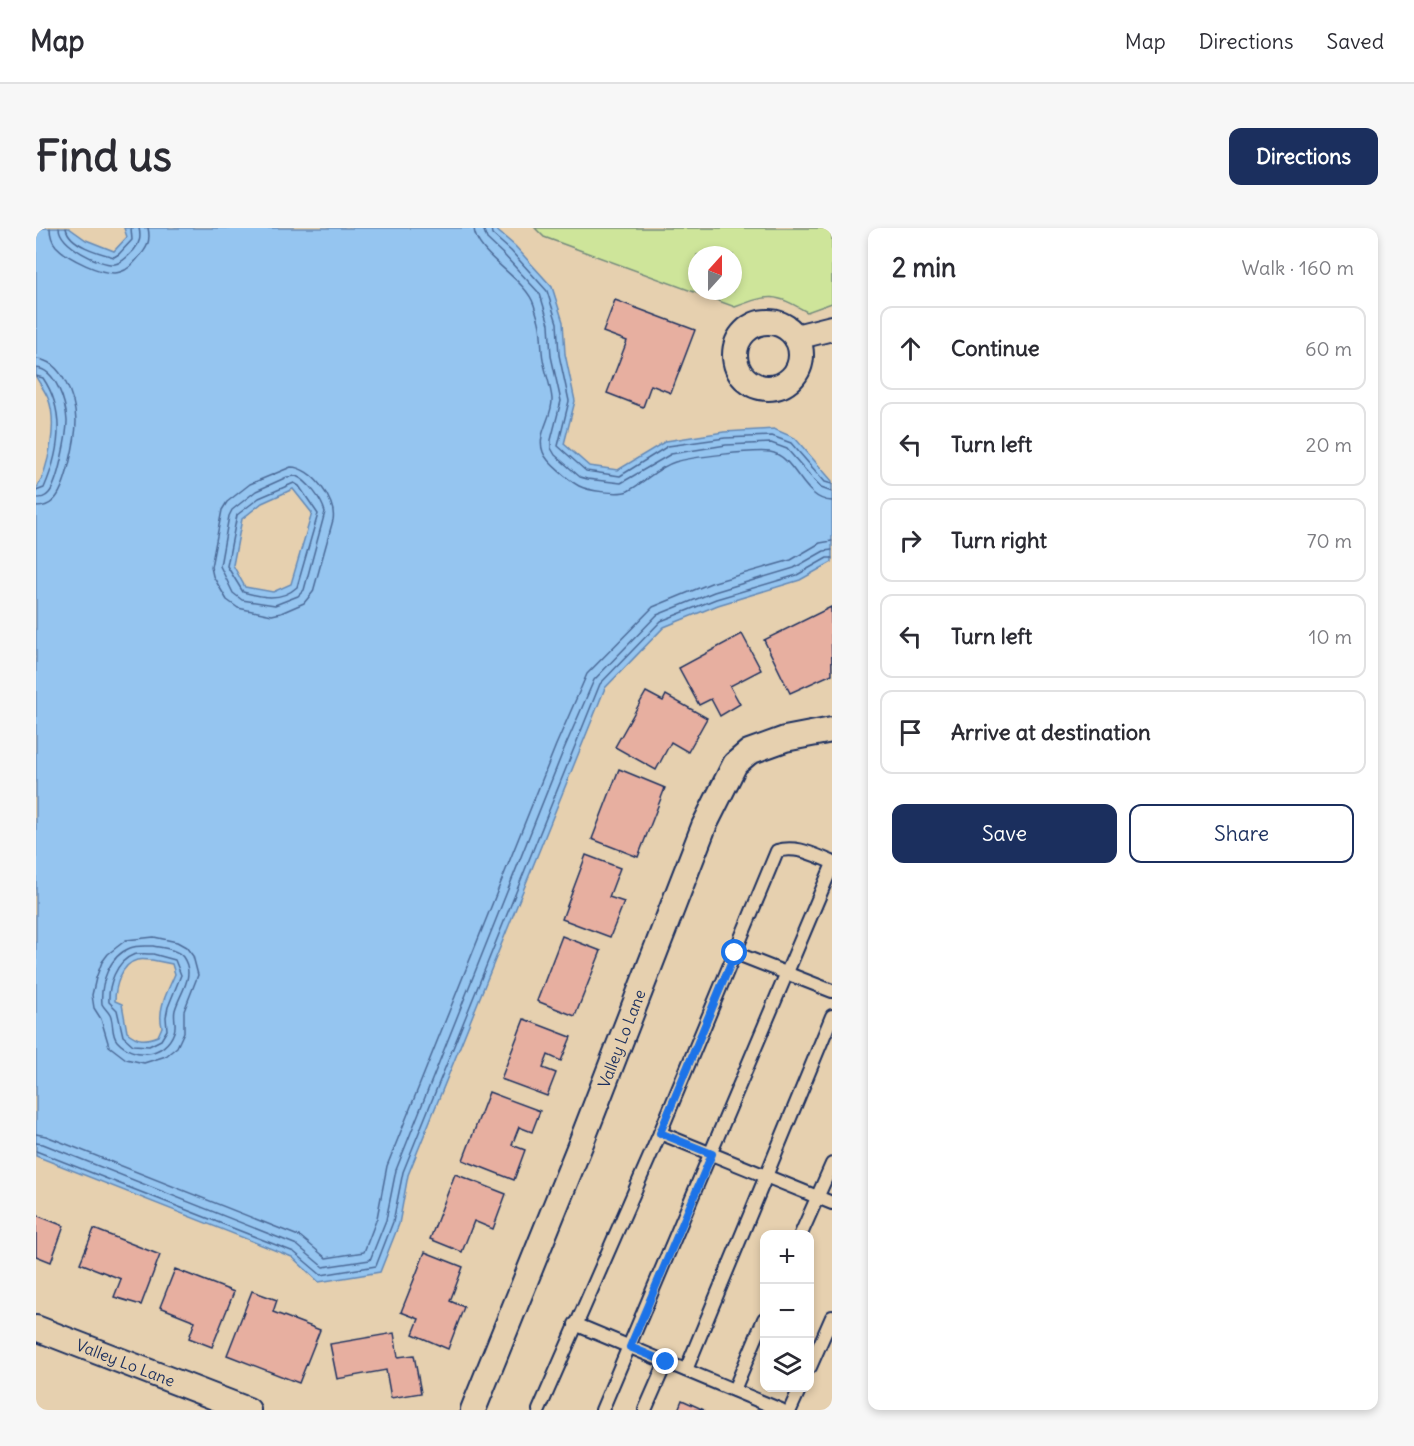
<!DOCTYPE html>
<meta charset="utf-8">
<style>
body{margin:0;font-family:Delius,sans-serif;background:#f7f7f7;color:#2b2b33}
.controls{position:absolute;right:18px;bottom:18px;display:grid;overflow:hidden;border-radius:12px;box-shadow:0 3px 9px #0003}
.controls button{width:54px;height:54px;display:grid;place-items:center;padding:0;border:0;border-bottom:2px solid #e1e1e2;background:#fff;color:#2b2b33;font:30px sans-serif}
.compass{position:absolute;left:652px;top:18px;width:54px;height:54px;border-radius:50%;background:#fff;box-shadow:0 3px 9px #0003;rotate:21deg}
.stop{position:absolute;width:18px;height:18px;margin:-14px;border:4px solid #1a73e8;border-radius:50%;background:#fff}
.stop.end{background:#1a73e8;border-color:#fff;box-shadow:0 2px 6px #0008}
.list{margin:0;padding:0;list-style:none}
h2{display:flex;justify-content:space-between;align-items:center;height:78px;margin:0;padding:0 24px;font-size:26px}
h2 small{font-size:20px;font-weight:400;color:#7c7c81}
.list li{display:grid;grid-template-columns:39px 1fr auto;gap:18px;align-items:center;box-sizing:border-box;height:84px;margin:0 12px 12px;padding:0 12px;border:2px solid #e1e1e2;border-radius:12px}
.list b{display:block;font-size:22px;white-space:nowrap}
.list em{font-size:20px;font-style:normal;color:#7c7c81}
.actions{display:flex;gap:12px;padding:18px 24px}
.actions a{flex:1;padding:14px 0;border:2px solid #1b2f5e;border-radius:12px;text-align:center;font-size:21px;color:#1b2f5e}
.actions .main{background:#1b2f5e;color:#fff}
.icon{flex:none;width:33px;height:33px;fill:none;stroke:currentColor;stroke-width:2;stroke-linecap:round;stroke-linejoin:round}
.map{position:relative;flex:none;width:796px;height:1182px;overflow:hidden;border-radius:12px}
header{display:flex;align-items:center;gap:36px;box-sizing:border-box;height:84px;padding:0 30px;background:#fff;border-bottom:2px solid #e1e1e2}
header strong{font-size:28px}
nav{display:flex;gap:33px;margin-inline-start:auto;font-size:21px}
.intro{display:flex;align-items:center;justify-content:space-between;box-sizing:border-box;height:144px;padding:0 36px}
h1{margin:0;font-size:42px}
.button{padding:15px 27px;border-radius:12px;background:#1b2f5e;color:#fff;font-size:21px;font-weight:700}
main{display:flex;gap:36px;padding:0 36px}
aside{flex:1;background:#fff;border-radius:12px;box-shadow:0 3px 9px #0003}
.map>svg:first-child{display:block}
.green{fill:#cee59a;stroke:#748a7c;stroke-width:1.5;fill-rule:evenodd}
.water{fill:#95c5f0;stroke:#6489b6;stroke-width:1.5;fill-rule:evenodd}
.lines{fill:none;stroke-linecap:round;stroke-linejoin:round}
.shore{stroke:#4c6b98;stroke-width:1.5}
.building{fill:#e7afa0;stroke:#1b2f5e;stroke-width:1.5}
.lane-casing{stroke:#1b2f5e;stroke-width:16}
.street-casing{stroke:#1b2f5e;stroke-width:28}
.lane{stroke:#e6d0af;stroke-width:12}
.street{stroke:#e6d0af;stroke-width:24}
.route{stroke:#1a73e8;stroke-width:8}
.labels{text-anchor:middle;stroke-width:4.5;stroke-linejoin:round;paint-order:stroke}
.street-label{font-size:16px;fill:#1b2f5e;stroke:#e6d0af}
</style>
<header>
<strong>Map</strong>
<nav><a>Map</a><a>Directions</a><a>Saved</a></nav>
</header>
<div class="intro"><h1>Find us</h1><a class="button">Directions</a></div>
<main>
<div class="map">
<svg width="796" height="1182" viewBox="0 0 796 1182">
<rect width="100%" height="100%" fill="#e6d0af"/>
<filter id="ink" filterUnits="userSpaceOnUse"><feTurbulence type="fractalNoise" baseFrequency=".0167" numOctaves="2"/><feDisplacementMap in="SourceGraphic" scale="12" xChannelSelector="R" yChannelSelector="G"/><feConvolveMatrix kernelMatrix="1 2 1 2 8 2 1 2 1" color-interpolation-filters="sRGB"/></filter>
<g filter="url(#ink)">
<!-- green -->
<path class="green" d="M499,0H796V75L771,84C738,65 734,66 699,79L508,9ZM661,27H697V63H661Z"/>
<!-- water -->
<path class="water" d="M0,0H33L50,12L78,23L91,9L88,0H458L479,18L516,59L527,94L529,126L539,173L528,216L553,238L582,242L630,213L688,204L738,201L759,210L796,253V334L764,352L682,377L628,399L569,460L372,947L363,996L344,1044L283,1054L256,1029L0,928V262C13,239 22,195 12,170C9,163 4,156 0,149ZM257,261L276,285L255,356L237,364L209,359L197,337L206,291L226,275ZM116,732L136,736L139,746C132,763 121,780 126,799L122,808C109,813 102,813 91,804L86,776L79,773C79,759 85,736 101,732C106,731 111,732 116,732Z"/>
<g class="lines">
<!-- shore -->
<g class="shore">
<path d="M14,0C14,7 15,12 20,18C31,30 68,49 84,44C92,42 97,36 102,30C111,21 115,13 112,0"/>
<path d="M23,0C24,17 64,38 79,36C87,35 93,27 98,22C104,15 105,9 103,0"/>
<path d="M30,0C33,17 63,25 78,29L83,26L96,12L95,0"/>
<path d="M438,0C439,27 490,50 498,77C500,84 503,92 504,99C506,110 505,121 507,131C509,144 515,158 516,171C517,189 500,206 507,224C510,234 534,253 543,258C552,263 583,267 592,263C608,255 622,239 639,234C655,229 717,222 734,224C760,228 766,272 796,273"/>
<path d="M447,0L451,11L469,28L504,66L513,96L515,128L525,173L515,212V220L519,227L544,249L551,251L585,255L635,226L690,217L735,215L751,221L785,260L796,264"/>
<path d="M455,0L456,6L475,23L511,63L521,95L523,127L533,173L522,218L550,243L584,248L632,218L689,210L736,208L755,215L789,254L796,256"/>
<path d="M0,131C26,132 39,170 40,193C40,210 30,262 17,273C12,278 7,279 0,279"/>
<path d="M0,140C20,141 30,175 31,193C31,207 22,255 13,265C9,270 5,270 0,270"/>
<path d="M0,148L7,150C30,184 24,223 8,260L0,263"/>
<path d="M255,239C275,239 301,272 297,292L277,364L268,375L245,385L236,387L202,380L191,372L177,348L175,339L186,282L191,274L214,256Z"/>
<path d="M260,248C272,253 286,272 289,284L268,362L262,368L239,377L206,372L197,365L184,338L193,288L196,282L220,263L251,249Z"/>
<path d="M258,255L263,258L282,286L261,359C245,374 225,369 207,364L191,338L201,287L223,270Z"/>
<path d="M118,709L141,714L150,719L157,728L162,747L148,783V804L141,819L130,828L108,835L90,831L73,818L65,791L58,780L56,767L60,750L66,734L72,726L90,712Z"/>
<path d="M117,718C126,720 141,721 147,729C160,748 144,764 139,782C137,789 141,797 138,804C129,829 98,832 81,813C75,806 78,795 74,787C72,783 68,780 66,776C64,756 73,728 94,720C100,717 110,718 117,718Z"/>
<path d="M117,726L139,732L145,747L132,779L130,789L131,802L125,812L113,818L97,817L87,808L81,782L73,774C72,758 80,733 97,727C103,725 111,726 117,726Z"/>
<path d="M0,906L10,908L265,1009L290,1030L328,1024L341,990L351,938L520,517L551,446L617,379L675,355L755,332L784,315L796,313"/>
<path d="M0,915L7,916L261,1017L287,1039L334,1032L350,992L360,942L528,521L558,452L621,387L678,364L758,340L788,323L796,322"/>
<path d="M0,923L258,1024L285,1047L340,1038L357,994L367,944L564,456L625,393L680,371L761,347L791,330H796"/>
</g>
</g>
<!-- building -->
<g class="building">
<path d="M579,72L659,102L635,165L615,157L607,179L571,165L591,113L567,104Z"/>
<path d="M795,379L796,446L754,465L728,412Z"/>
<path d="M706,406L725,442L694,458L704,476L684,488L675,471L663,477L643,440Z"/>
<path d="M610,464L627,473L630,467L671,490L652,524L635,514L620,542L579,519Z"/>
<path d="M583,541L629,560L602,629L556,611Z"/>
<path d="M550,627L584,640L573,669L588,674L574,709L526,691Z"/>
<path d="M526,708L565,723L539,788L501,773Z"/>
<path d="M488,791L535,809L525,833L512,827L507,840L520,845L511,868L465,851Z"/>
<path d="M453,864L504,883L496,904L483,899L476,917L489,922L478,952L427,932Z"/>
<path d="M419,946L470,966L457,1001L438,993L426,1024L394,1011Z"/>
<path d="M0,987L28,998L15,1034L0,1028Z"/>
<path d="M58,1001L124,1027L105,1077L78,1069L85,1051L44,1035Z"/>
<path d="M389,1024L427,1039L414,1073L428,1079L412,1121L377,1106L383,1091L365,1084Z"/>
<path d="M139,1041L198,1064L176,1119L153,1110L159,1093L124,1079Z"/>
<path d="M216,1063L241,1072L237,1084L284,1102L263,1155L191,1127Z"/>
<path d="M358,1105L362,1129L378,1127L385,1165L355,1170L350,1142L301,1151L294,1116Z"/>
<path d="M646,1172L668,1182H642Z"/>
</g>
<g class="lines">
<!-- lane casing -->
<g class="lane-casing">
<g id="lane">
<path d="M699,725L796,763"/>
<path d="M624,905L796,975"/>
<path d="M765,1006L796,936"/>
<path d="M539,1096L745,1182"/>
<path d="M774,1139L796,1089"/>
<path d="M650,1142L796,788"/>
<path d="M698,1162L728,1091"/>
<path d="M503,1182L624,905L741,623C761,617 778,627 796,634"/>
<path d="M566,1182L796,638"/>
<path d="M609,1182L630,1134"/>
<path d="M754,1182L764,1160"/>
</g>
</g>
<!-- street casing -->
<g class="street-casing">
<g id="street">
<circle cx="732" cy="127" r="33"/>
<path d="M760,109L796,100"/>
<path id="s1" d="M0,1100L212,1182"/>
<path id="s2" d="M437,1182L545,915L668,598L699,536L713,524L749,511L796,502"/>
</g>
</g>
<!-- lane -->
<use href="#lane" class="lane"/>
<!-- street -->
<use href="#street" class="street"/>
</g>
</g>
<g class="lines" filter="url(#ink)">
<!-- route -->
<path class="route" d="M630,1134L594,1119L676,926L624,905L699,725"/>
</g>
<g class="labels">
<!-- street labels -->
<g class="street-label">
<text dy="6" stroke="none"><textPath href="#s2" startOffset="400">Valley Lo Lane</textPath></text>
<text dy="6" stroke="none"><textPath href="#s1" startOffset="96">Valley Lo Lane</textPath></text>
</g>
</g>
</svg>
<div class="controls">
<button>+</button>
<button>−</button>
<button><svg class="icon" aria-label="layers" viewBox="0 0 24 24"><path d="M12 4l9 5-9 5-9-5zM3 14l9 5 9-5"/></svg></button>
</div>
<svg class="compass" viewBox="-18 -18 36 36"><path d="M0-13l5 13h-10z" fill="#e53935"/><path d="M0 13l5-13h-10z" fill="#7c7c81"/></svg>
<div class="stop" style="left:699px;top:725px"></div>
<div class="stop end" style="left:630px;top:1134px"></div>
</div>
<aside>
<h2>2 min<small>Walk · 160 m</small></h2>
<ul class="list">
<li><svg class="icon" aria-label="ahead" viewBox="0 0 24 24"><path d="M12 20V5M6 11l6-6 6 6"/></svg><div><b>Continue</b></div><em>60 m</em></li>
<li><svg class="icon" aria-label="left" viewBox="0 0 24 24"><path d="M17 20v-9H6M10 6l-5 5 5 5"/></svg><div><b>Turn left</b></div><em>20 m</em></li>
<li><svg class="icon" aria-label="right" viewBox="0 0 24 24"><path d="M7 20v-9h11M14 6l5 5-5 5"/></svg><div><b>Turn right</b></div><em>70 m</em></li>
<li><svg class="icon" aria-label="left" viewBox="0 0 24 24"><path d="M17 20v-9H6M10 6l-5 5 5 5"/></svg><div><b>Turn left</b></div><em>10 m</em></li>
<li><svg class="icon" aria-label="arrive" viewBox="0 0 24 24"><path d="M6 21V4h12l-3 4 3 4H6"/></svg><div><b>Arrive at destination</b></div></li>
</ul>
<div class="actions"><a class="main">Save</a><a>Share</a></div>
</aside>
</main>
